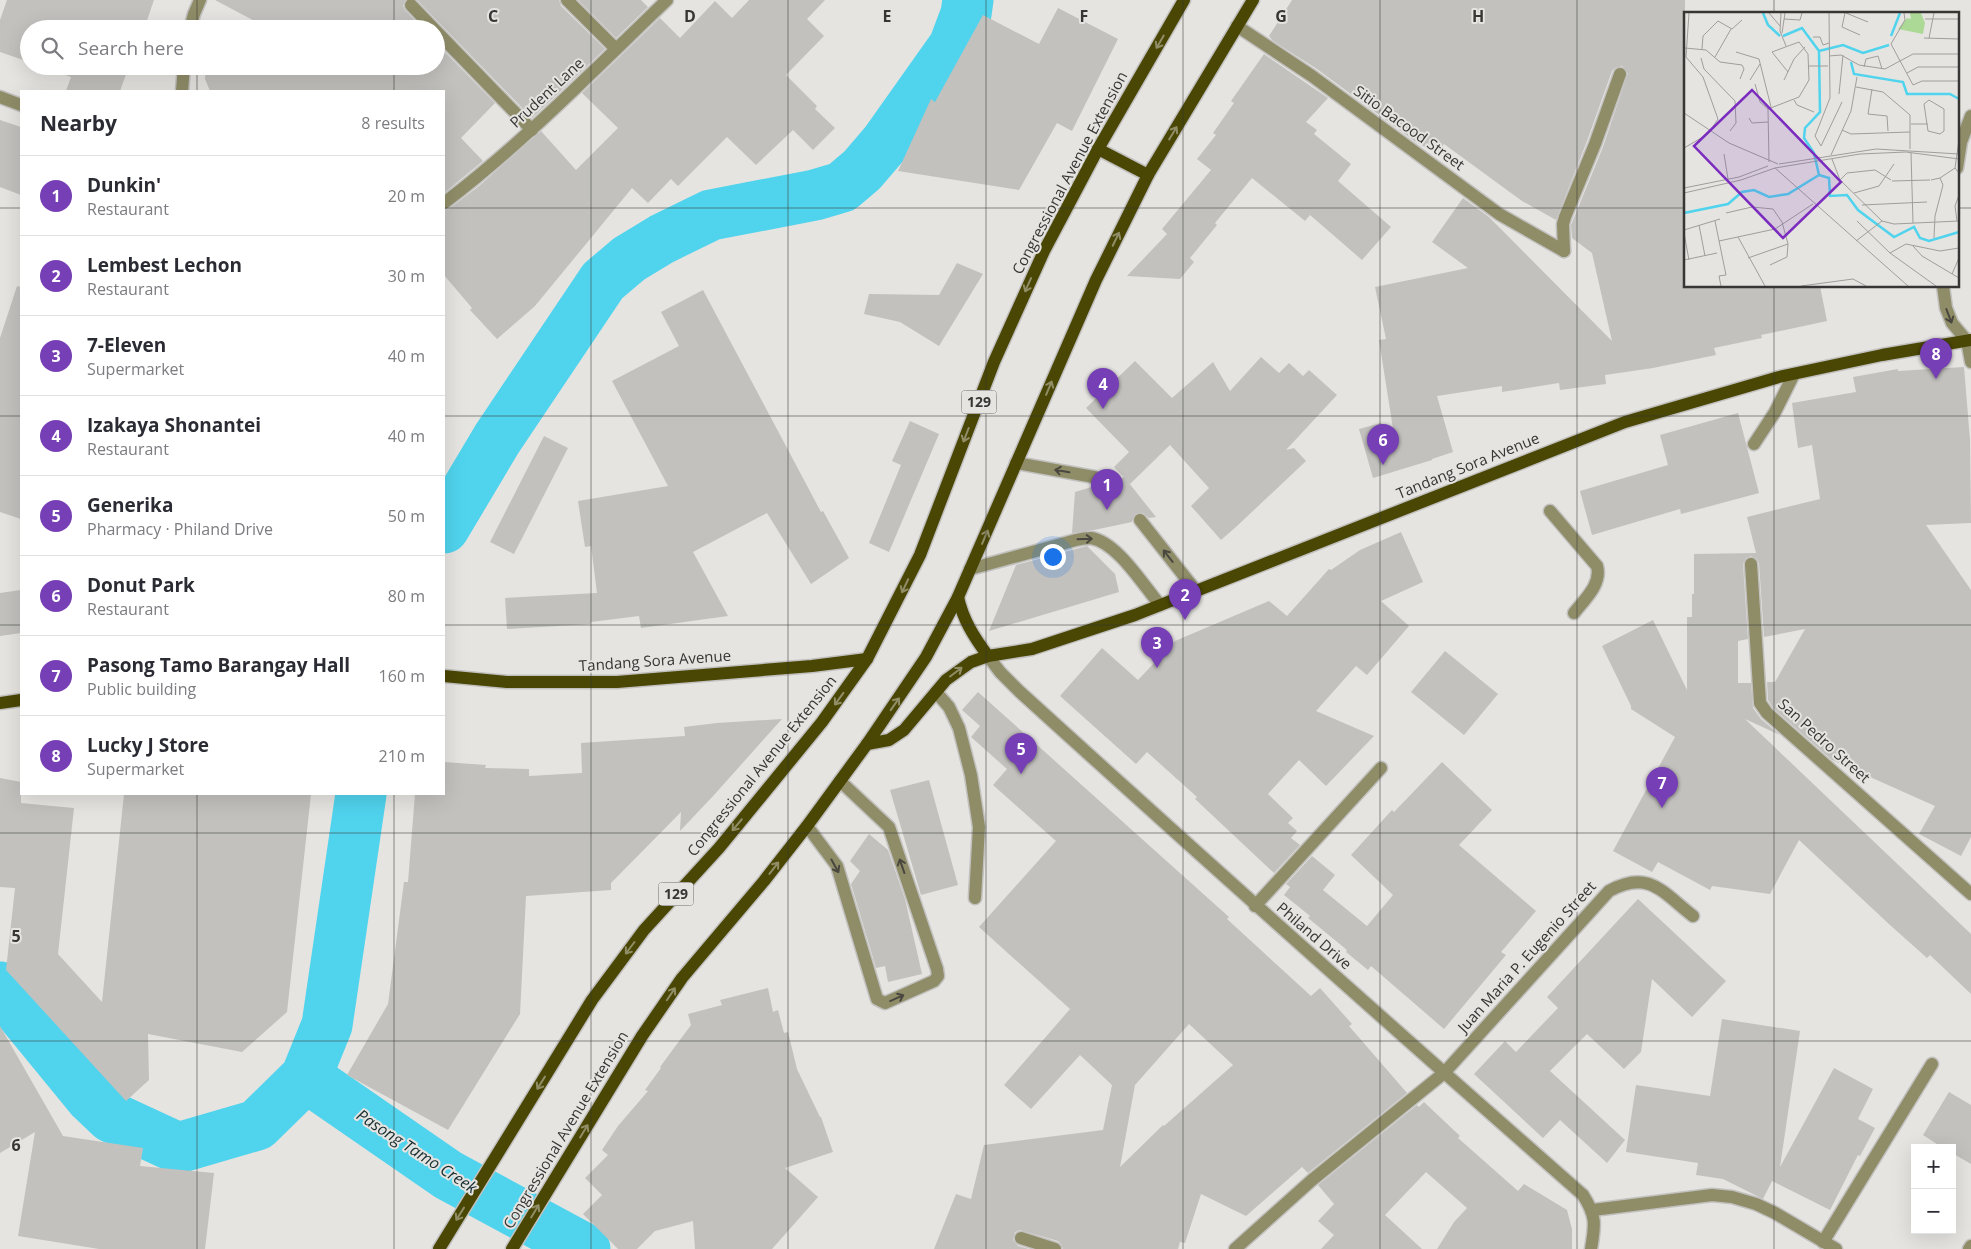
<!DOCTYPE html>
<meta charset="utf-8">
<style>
body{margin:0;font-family:"Open Sans",sans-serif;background:#f2f2f3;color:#2b2b33}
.controls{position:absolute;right:15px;bottom:15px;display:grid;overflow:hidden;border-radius:0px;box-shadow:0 5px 20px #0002}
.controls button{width:45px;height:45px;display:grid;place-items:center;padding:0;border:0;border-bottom:1px solid #e1e1e2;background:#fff;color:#2b2b33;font:25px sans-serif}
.you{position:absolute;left:1052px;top:556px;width:18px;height:18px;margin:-12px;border:4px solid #fff;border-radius:50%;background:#1a73e8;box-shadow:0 0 0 8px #1a73e833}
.badge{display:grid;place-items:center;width:32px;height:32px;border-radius:50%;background:#763fb5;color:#fff;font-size:16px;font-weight:700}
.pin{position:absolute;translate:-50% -41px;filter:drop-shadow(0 1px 2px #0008)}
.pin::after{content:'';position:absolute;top:26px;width:18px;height:15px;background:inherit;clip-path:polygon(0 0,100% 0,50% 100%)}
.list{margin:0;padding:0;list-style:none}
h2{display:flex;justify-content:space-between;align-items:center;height:65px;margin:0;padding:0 20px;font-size:21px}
h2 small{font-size:16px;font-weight:400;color:#7c7c81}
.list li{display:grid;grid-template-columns:32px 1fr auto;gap:15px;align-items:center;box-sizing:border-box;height:80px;padding:0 20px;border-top:1px solid #e1e1e2}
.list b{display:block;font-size:19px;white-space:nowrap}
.list p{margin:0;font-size:16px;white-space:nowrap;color:#7c7c81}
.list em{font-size:16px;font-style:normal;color:#7c7c81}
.icon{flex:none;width:28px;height:28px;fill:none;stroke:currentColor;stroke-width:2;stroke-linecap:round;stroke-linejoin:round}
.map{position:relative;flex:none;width:1971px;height:1249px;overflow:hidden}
.search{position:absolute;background:#fff;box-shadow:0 5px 20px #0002;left:20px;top:20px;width:425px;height:55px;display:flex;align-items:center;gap:12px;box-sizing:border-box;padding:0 18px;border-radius:28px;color:#7c7c81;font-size:19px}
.panel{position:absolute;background:#fff;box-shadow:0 5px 20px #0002;left:20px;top:90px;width:425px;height:705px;border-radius:0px}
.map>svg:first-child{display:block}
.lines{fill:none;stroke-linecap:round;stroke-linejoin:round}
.river{stroke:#50d3ed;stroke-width:51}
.building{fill:#c2c1be;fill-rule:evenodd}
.minor-tunnel{stroke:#c2c1bf;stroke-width:12;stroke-dasharray:12 6;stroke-linecap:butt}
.minor-casing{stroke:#c2c1bf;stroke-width:15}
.major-casing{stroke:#c2c1bf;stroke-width:15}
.minor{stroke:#8f8d68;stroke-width:12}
.major{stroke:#4a4604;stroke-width:12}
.oneway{stroke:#908d67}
.oneway2{stroke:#49473f}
.grid{fill:none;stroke:#373635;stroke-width:1;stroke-opacity:0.55}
.labels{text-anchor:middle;stroke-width:4;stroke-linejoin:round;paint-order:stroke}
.shield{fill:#e5e4e1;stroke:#6b6a69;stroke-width:1}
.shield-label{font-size:14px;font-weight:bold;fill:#373635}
.street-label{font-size:15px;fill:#373635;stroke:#e5e4e1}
.water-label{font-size:16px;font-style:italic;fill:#172d32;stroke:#e5e4e1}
.inset-river{fill:none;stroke:#50d3ed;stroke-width:2.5}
.inset-road{fill:none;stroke:#9f9e9c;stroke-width:1}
.view{fill:#7b2cbf;fill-opacity:0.15;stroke:#7b2cbf;stroke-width:2.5}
.inset-edge{fill:none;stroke:#373635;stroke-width:2.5}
.grid-label{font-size:16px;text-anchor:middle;font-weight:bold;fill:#373635;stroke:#e5e4e1;stroke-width:4;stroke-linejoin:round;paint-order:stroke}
</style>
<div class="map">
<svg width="1971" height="1249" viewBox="0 0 1971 1249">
<rect width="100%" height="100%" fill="#e5e4e1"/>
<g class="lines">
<!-- river -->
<g class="river">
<path d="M444,528L497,439L603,281L629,259L662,239L711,215L815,195L842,187L862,170L886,142L954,46L966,14L968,0"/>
<path d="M0,987L91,1098L111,1117L178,1148L257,1125L306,1077L327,1025L361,794"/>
<path d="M306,1077L448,1175L585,1249"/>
</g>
</g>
<!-- building -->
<g class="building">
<path d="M7,0H154L144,29H29V62L0,52V20Z"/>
<path d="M215,0H405L403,6L405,10L423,29H256L260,24Z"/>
<path d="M417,0H559L561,6L605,49L532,118Z"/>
<path d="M578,0H641L648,7L616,38Z"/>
<path d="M749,0H825L807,19L824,36L786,75L817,106L815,109L835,128L813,150L793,130L756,165L727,137L678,186L671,179L648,203L632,188L535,306L497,339L470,310L472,308L444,275V211L449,209L479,186L541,131L576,170L618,128L582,93L660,18L680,38L715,1L732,18Z"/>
<path d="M1292,0H1685V286H1820L1827,321L1761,335L1762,338L1714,348L1716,355L1653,368L1605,375L1606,384L1560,390L1559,383L1502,392V386L1437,396L1453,452L1432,459V460L1373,478L1359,429L1381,423L1394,435L1379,340L1386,339L1375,287L1468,268L1432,242L1463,198L1489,217L1612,341L1592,253L1572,238L1571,225L1603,147L1628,73L1622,66L1615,68L1612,71L1587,141L1556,220L1522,201L1444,144L1437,153L1417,143L1317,69L1273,41L1269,36Z"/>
<path d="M1058,8L1118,39L1072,131L1057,123L1019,190L898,171L931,99L935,102L983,15L1039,44Z"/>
<path d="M436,43L495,103L461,138L483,161L444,193V91H210L205,79L206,66H436Z"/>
<path d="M1264,54L1328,98L1306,122L1317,130L1314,134L1351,164L1338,181L1391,227L1362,260L1310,215L1305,221L1252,178L1215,223L1217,225L1190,258L1194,262L1180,279L1127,276L1167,234L1162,229L1211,170L1197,159L1216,135L1213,133L1234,103L1231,101Z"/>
<path d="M41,66H129L120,91H66L71,77Z"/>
<path d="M0,120L21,127V195L0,187Z"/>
<path d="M957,263L983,274L939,346L900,322L864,314L869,294L939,295Z"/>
<path d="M17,286L21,287V519L0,512V338Z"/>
<path d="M703,290L821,512L823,511L849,558L811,584L767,513L693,552L728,616L641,628L639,616L591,622V624L507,629L505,598L597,593L591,546L585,547L578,501L668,486L612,381L679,346L661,312Z"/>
<path d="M1261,357L1279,373L1289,363L1303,376L1309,370L1337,395L1286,450L1294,448L1306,461L1237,526L1221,540L1191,506L1209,488L1170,445L1130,484L1125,478L1156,517L1149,518L1143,513L1138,512L1133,517L1132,522L1094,530L1072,533L1075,492L1095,486L1110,490L1115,485L1116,480L1124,477L1114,467L1129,452L1086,408L1135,361L1172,398L1213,362L1230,391Z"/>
<path d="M1964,367L1970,440L1971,523L1926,525L1971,590V837L1961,856L1919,834L1935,806L1832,760L1773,708L1768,700L1767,682H1775L1805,629L1764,637L1759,563L1757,559L1751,556L1746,558L1743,564L1748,639L1738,641V683H1751L1753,708L1761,719L1780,735L1745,719L1971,934V994L1930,955L1927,958L1890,925L1799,840L1770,894L1712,886L1710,890L1658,862L1652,872L1613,851L1675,737L1631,709V706L1602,646L1653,620L1687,690V617H1692V594H1694V554L1756,553L1747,517L1820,499L1812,445L1798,448L1792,403L1856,392L1853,377L1898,369V371Z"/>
<path d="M1738,413L1759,493L1681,514L1680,509L1592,535L1580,491L1668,465L1660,435Z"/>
<path d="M910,421L939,434L889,552L869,543L901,465L892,461Z"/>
<path d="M544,436L568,448L514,554L490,542Z"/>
<path d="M1401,532L1423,582L1381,601L1409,626L1367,675L1356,666L1316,711L1374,736L1326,786L1299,760L1268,794L1293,818L1288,823L1297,831L1291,838L1300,845L1274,873L1195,799L1197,797L1147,752L1136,764L1060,696L1102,648L1138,680L1175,641L1269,601L1287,616L1329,569L1331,570L1360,550Z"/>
<path d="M1087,546L1115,574L1119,592L989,631L1016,565Z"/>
<path d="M21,590V633L0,636V593Z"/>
<path d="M1445,651L1498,694L1464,735L1411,692Z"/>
<path d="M978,692L1229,917L1227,919L1311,996L1320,988L1352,1024L1349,1026L1407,1093L1308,1173L1302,1167L1246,1216L1201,1194L1185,1243L1180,1242L1178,1249H1063L1061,1244L1058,1241L1020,1230L1015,1232L1013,1240L1018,1246L1029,1249H934L956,1194L971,1199L984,1145L1103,1130L1112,1085L1080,1055L1031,1109L1004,1085L1070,1009L979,927L1056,841L993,785L1007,769L971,737L980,726L962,710ZM1189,1024L1233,1065L1164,1126L1163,1125L1120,1167L1135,1085Z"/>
<path d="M782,719L714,795L680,831L681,812L611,883V890L526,896L520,1014L448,1130L347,1075L388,1004L404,882H408L415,794H444V762L486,765L485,768L529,769V776L582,773L581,743L685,736L684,727L717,723Z"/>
<path d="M1442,762L1492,810L1459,845L1536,911L1501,952L1506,955L1444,1029L1371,966L1368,970L1346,952L1347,950L1308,918L1310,916L1284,895L1290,887L1286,884L1312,856L1335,875L1323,890L1367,926L1393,895L1351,855L1392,810L1394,812Z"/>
<path d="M0,778L21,782V803L74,808L58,954L102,1002L124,794H311L287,1012L242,1052L148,1034L149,1080L126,1101L6,970L15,888L0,887Z"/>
<path d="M929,780L958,885L921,895L890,790Z"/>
<path d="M869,834L888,850L905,899L922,974L888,982L885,966L876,968L851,884L860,871L850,861Z"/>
<path d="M1638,899L1726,981L1692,1017L1652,979L1641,1052L1624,1069L1587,1034L1550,1071L1625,1140L1607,1163L1560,1120L1543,1138L1474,1074L1505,1041L1516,1052L1558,1008L1547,997Z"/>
<path d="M768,988L773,1012L778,1010L784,1033L788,1032L797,1069L820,1117H821L833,1152L785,1168L818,1197L772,1249H695L693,1221L655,1231L637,1249H618L583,1214L602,1195L585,1178L608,1155L602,1150L618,1126L648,1091L645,1090L661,1068L660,1067L691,1025L688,1014L722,1005L720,1000Z"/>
<path d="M1722,1019L1800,1031L1780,1167L1834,1068L1873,1089L1858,1119L1875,1128L1860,1156L1858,1155L1830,1210L1772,1181L1763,1199L1723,1179L1696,1175L1698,1163L1626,1152L1636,1085L1710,1096Z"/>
<path d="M0,1026L63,1136L143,1148L140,1166L214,1173L205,1249H99L18,1236L35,1132L0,1153Z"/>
<path d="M1949,1092L1971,1105V1164L1952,1153V1148H1943L1923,1135Z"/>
<path d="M1424,1102L1460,1136L1458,1138L1518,1191L1524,1184L1567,1210L1572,1229V1249H1437L1454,1222L1467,1208L1426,1172L1385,1215L1422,1249H1321L1334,1235L1318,1221L1334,1204L1318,1185L1417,1105L1419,1107Z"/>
</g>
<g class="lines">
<!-- minor-tunnel -->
<path class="minor-tunnel" d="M1108,482L1140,520"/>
<!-- minor casing -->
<g class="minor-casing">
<g id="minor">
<path d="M567,0L616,49"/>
<path d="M411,5L434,29"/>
<path d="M1237,26L1312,76L1499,214L1564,251"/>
<path d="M190,29L194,14L200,0"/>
<path d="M436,31L532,130"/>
<path d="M182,91L184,66"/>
<path d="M0,97L21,105"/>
<path d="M1957,168L1961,142L1971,116"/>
<path d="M444,203C524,142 594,70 667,0"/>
<path d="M1564,251L1563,224L1565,217L1595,144L1620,74"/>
<path d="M1943,286L1946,308L1952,323L1967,341L1971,362"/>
<path d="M1754,444L1775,412L1794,374"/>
<path d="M1016,463L1094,477L1108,482"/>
<path d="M1550,511L1597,566C1602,584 1585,599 1574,613"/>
<path d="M1140,520L1196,591"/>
<path d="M1751,564L1760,703L1767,713L1971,894"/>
<path d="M970,569L1076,540C1080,539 1086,538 1091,538C1117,542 1143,585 1160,605"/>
<path d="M988,656L1000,672L1019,691C1206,861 1394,1029 1583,1195C1597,1217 1595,1225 1591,1249"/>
<path d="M936,692L949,707L959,728L971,775L979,827L975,898"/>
<path d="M807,826L837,866L877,999L885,1003L934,981L938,976L937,969L889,827L840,781"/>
<path d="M1255,906L1381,768"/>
<path d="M1593,1210L1712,1195L1732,1197L1756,1204L1775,1213L1836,1249"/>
<path d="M1021,1238L1055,1249"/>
<path d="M1823,1242L1932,1064"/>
<path d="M1235,1249L1312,1180L1444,1073L1609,891C1649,869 1662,892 1693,916"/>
<path d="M1969,1249L1971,1246"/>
</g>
</g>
<!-- major casing -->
<g class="major-casing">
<g id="major">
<path d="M1098,149L1148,175"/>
<path d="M958,597C963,620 974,637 988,656"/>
<path d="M444,676L507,682H617L812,666L867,659"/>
<path d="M0,703L21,700"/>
<path d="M867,744L889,740L904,730L946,680L971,662L988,656L1032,649L1135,615L1625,422L1779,377L1882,355L1971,340"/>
<path d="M439,1249L592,1000L644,930L719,848L822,722L867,659L920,555L994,362L1044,251L1098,149L1184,0"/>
<path d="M512,1249L642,1036L682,978L764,881L807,826L867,744L926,657L958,597L1096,280L1148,175L1253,0"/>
</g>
</g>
<!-- minor -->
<use href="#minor" class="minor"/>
<!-- major -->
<use href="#major" class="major"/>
</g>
<!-- one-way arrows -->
<defs><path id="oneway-shaft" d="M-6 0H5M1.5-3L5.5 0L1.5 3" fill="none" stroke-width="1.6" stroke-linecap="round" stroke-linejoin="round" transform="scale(1.25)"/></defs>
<g class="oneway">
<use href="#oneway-shaft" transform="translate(1160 42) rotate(120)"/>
<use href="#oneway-shaft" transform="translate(1173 133) rotate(-59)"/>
<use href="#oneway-shaft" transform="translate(1116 239) rotate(-64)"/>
<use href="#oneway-shaft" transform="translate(1028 285) rotate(114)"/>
<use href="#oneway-shaft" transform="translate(1049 388) rotate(-67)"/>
<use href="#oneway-shaft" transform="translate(966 435) rotate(111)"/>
<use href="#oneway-shaft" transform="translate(985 537) rotate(-67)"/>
<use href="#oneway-shaft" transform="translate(905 586) rotate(115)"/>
<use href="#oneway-shaft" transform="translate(956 672) rotate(-37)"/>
<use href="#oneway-shaft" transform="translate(839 699) rotate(126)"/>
<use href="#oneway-shaft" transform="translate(895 704) rotate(-55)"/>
<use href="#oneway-shaft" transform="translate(737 825) rotate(130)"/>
<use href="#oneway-shaft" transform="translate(774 868) rotate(-52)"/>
<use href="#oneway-shaft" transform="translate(630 948) rotate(127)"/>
<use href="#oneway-shaft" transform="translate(671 994) rotate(-56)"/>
<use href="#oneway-shaft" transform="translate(541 1083) rotate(122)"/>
<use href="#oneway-shaft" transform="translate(584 1131) rotate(-59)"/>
<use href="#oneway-shaft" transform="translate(535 1211) rotate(-59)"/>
<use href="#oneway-shaft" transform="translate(460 1214) rotate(122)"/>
</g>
<g class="oneway2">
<use href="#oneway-shaft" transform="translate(1949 316) rotate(69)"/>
<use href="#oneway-shaft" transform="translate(1062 471) rotate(-170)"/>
<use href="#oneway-shaft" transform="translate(1085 539) rotate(-2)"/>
<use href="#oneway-shaft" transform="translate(1168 556) rotate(-128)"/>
<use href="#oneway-shaft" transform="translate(835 866) rotate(61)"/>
<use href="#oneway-shaft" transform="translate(902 866) rotate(-109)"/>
<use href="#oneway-shaft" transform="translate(897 998) rotate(-24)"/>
</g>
<!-- grid -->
<path class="grid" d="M197,0V29M394,0V29M591,0V1249M788,0V1249M986,0V1249M1183,0V1249M1380,0V1249M1577,0V1249M1774,0V14M197,66V91M394,66V91M0,208H21M444,208H1685M1957,208H1971M1774,286V1249M0,416H21M444,416H1971M0,625H21M444,625H1971M197,794V1249M394,794V1249M0,833H1971M0,1041H1971"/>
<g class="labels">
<!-- shield labels -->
<g class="shield">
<rect x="961.5" y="390.5" width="35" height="23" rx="4"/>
<rect x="658.5" y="882.5" width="35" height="23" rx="4"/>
</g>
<g class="shield-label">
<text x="979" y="407">129</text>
<text x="676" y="899">129</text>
</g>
<!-- street labels -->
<g class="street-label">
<text transform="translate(547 93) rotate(-43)" y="5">Prudent Lane</text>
<text transform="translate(1409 128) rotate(36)" y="5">Sitio Bacood Street</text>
<text transform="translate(1070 173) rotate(-62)" y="5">Congressional Avenue Extension</text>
<text transform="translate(1468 466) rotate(-22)" y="5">Tandang Sora Avenue</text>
<text transform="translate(655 661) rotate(-4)" y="5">Tandang Sora Avenue</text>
<text transform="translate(1824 741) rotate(42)" y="5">San Pedro Street</text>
<text transform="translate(762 766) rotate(-51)" y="5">Congressional Avenue Extension</text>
<text transform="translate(1314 936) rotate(41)" y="5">Philand Drive</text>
<text transform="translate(1527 957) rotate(-48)" y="5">Juan Maria P. Eugenio Street</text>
<text transform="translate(566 1130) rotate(-59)" y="5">Congressional Avenue Extension</text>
</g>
<!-- water labels -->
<g class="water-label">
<text transform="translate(417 1151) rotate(33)" y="6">Pasong Tamo Creek</text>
</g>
</g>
<!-- overview -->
<g transform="translate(1684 12)">
<rect width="275" height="275" fill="#e5e4e1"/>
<path d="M226,1H237L241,11L239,22L214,17L223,6L227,7Z" fill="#acd996"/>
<path class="inset-river" d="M79,1L84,13L96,24M99,24L118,16L135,39M207,24L216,1M167,50L170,62L219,70L223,82H266L275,87M135,163L130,141L120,126L121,116L136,100L135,39L159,33L179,41L205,33M135,163L145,166L146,184L163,183L174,198L210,225L230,215L236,226L245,229L275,220M0,201L44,192L58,180L70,178L85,185L104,182L135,163"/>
<path class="inset-road" d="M85,1L96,14M97,1L96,19L102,34M145,1L146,86L131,124L137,134L158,90M161,1L158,15L176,23M162,1L184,10M220,1L221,8L207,32L229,73L238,69H275M100,7L116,8L118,1M241,7H275M98,21L101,1M129,25H136L139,33L145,31M240,26L275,27M245,26L250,1M1,36L22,38L36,50L58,53L60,57L56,67M18,37L19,24L34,9L48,17L58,8M52,40L75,47L87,95M145,44L157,43L175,53L201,57L229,42H275M31,45L47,17M17,46L20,57L51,89L52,111L46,119M125,54H144M180,55L182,47L194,44L198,57M223,61L234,55H275M66,68L76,52M100,68L110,47L121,35M71,72L76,90L84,97M172,75L199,80L226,103V137M188,77L184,102L203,104L204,119M155,82L159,43M110,88L113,93L130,100M245,88L260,97V119L256,122L244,119L240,92ZM0,101L45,131L94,152M65,106L68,111L84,110M227,112H244M158,118L167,122L226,120M275,128L271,156L275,161M0,136L24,122L34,107L19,65L2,45L5,1M227,141L229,211M40,142L44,167M147,143L167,99L173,65M148,147L156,168L198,209L210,212L275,209M85,150L84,97L115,85L125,68L124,42L115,30L88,40L104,60M95,152L192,137L275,142M91,156L224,274M156,168L163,161L191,158L207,168M247,168L256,166L271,156M208,169L246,168M0,176L55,165L84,154M0,181L57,168L91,156L176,142L222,140L275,147M170,181L195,174L210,152M178,193L243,190M42,201L68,195L89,197L98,210L104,232L64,246M31,209L42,263L35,264L37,274M173,209L206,241L252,274M273,209L271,194L275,183M15,213L21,244M0,218L36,207M0,221L5,248M54,225L81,274M250,226L251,204L259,173L256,166M35,229L91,217L129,192M172,229L198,209M229,234L238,244L275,266M206,241L222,232L256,239L275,236M0,248L33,241M86,253L103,245L104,232M268,262L275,246M117,274L169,267L182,274"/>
<path class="view" d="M68,78L157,170L99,226L10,134Z"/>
<rect width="275" height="275" class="inset-edge"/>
</g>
<g class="grid-label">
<text x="493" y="22">C</text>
<text x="690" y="22">D</text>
<text x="887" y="22">E</text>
<text x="1084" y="22">F</text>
<text x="1281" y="22">G</text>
<text x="1478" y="22">H</text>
<text x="16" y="942">5</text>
<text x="16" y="1151">6</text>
</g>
</svg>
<div class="controls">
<button>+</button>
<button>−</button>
</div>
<div class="you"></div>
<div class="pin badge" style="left:1107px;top:510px">1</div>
<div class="pin badge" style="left:1185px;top:620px">2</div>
<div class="pin badge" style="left:1157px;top:668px">3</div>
<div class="pin badge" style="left:1103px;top:409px">4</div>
<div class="pin badge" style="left:1021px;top:774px">5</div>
<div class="pin badge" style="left:1383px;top:465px">6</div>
<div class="pin badge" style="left:1662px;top:808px">7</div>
<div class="pin badge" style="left:1936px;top:379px">8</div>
<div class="search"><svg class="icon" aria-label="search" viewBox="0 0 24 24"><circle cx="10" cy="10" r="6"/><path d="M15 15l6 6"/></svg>Search here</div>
<section class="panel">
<h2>Nearby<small>8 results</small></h2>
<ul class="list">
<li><span class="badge">1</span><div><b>Dunkin'</b><p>Restaurant</p></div><em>20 m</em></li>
<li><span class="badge">2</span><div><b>Lembest Lechon</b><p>Restaurant</p></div><em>30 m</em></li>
<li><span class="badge">3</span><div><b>7-Eleven</b><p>Supermarket</p></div><em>40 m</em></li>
<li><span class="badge">4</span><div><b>Izakaya Shonantei</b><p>Restaurant</p></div><em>40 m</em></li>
<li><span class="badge">5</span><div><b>Generika</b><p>Pharmacy · Philand Drive</p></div><em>50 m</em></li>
<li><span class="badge">6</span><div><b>Donut Park</b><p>Restaurant</p></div><em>80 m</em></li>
<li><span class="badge">7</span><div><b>Pasong Tamo Barangay Hall</b><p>Public building</p></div><em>160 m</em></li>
<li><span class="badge">8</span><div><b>Lucky J Store</b><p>Supermarket</p></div><em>210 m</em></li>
</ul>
</section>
</div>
